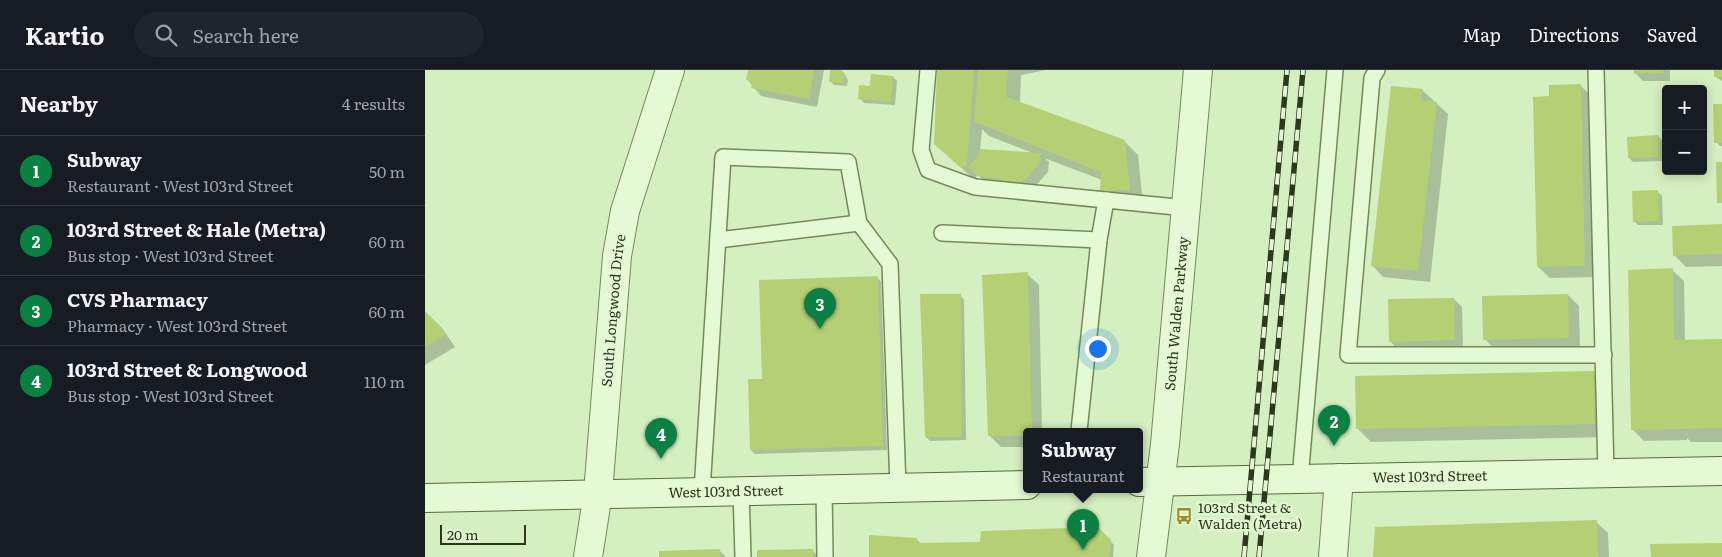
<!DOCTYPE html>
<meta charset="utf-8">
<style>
body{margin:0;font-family:Literata,serif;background:#20242c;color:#f1f3f6}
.controls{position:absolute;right:15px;top:15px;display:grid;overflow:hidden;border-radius:5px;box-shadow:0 2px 12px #0003}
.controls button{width:45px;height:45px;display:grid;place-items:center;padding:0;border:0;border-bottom:1px solid #363941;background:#171b24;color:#f1f3f6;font:25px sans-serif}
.scale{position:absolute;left:15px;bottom:12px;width:86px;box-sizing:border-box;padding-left:5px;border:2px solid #2e381c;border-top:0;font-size:14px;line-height:18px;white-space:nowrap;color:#2e381c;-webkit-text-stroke:4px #e0f7d0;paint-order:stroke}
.you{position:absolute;left:672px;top:278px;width:18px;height:18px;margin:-12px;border:4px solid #fff;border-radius:50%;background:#1a73e8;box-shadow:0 0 0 8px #1a73e833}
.badge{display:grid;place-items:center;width:32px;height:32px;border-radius:50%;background:#0b8043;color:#fff;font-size:16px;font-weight:700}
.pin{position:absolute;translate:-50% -41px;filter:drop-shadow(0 1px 2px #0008)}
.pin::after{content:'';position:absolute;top:26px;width:18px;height:15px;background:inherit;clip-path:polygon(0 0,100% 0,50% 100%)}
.popup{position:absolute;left:598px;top:358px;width:120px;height:65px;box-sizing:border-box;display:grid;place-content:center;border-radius:5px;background:#171b24;filter:drop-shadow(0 1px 4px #0005);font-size:16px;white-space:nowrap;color:#9ea1a6}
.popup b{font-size:19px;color:#f1f3f6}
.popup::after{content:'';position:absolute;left:50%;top:100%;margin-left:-10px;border:10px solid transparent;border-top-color:#171b24}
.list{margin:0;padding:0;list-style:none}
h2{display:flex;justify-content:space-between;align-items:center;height:65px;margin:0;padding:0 20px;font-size:21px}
h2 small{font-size:16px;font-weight:400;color:#9ea1a6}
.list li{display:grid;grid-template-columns:32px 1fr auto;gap:15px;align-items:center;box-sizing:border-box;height:70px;padding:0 20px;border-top:1px solid #363941}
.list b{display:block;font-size:19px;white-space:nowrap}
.list p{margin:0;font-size:16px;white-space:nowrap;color:#9ea1a6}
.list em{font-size:16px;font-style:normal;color:#9ea1a6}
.icon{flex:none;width:28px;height:28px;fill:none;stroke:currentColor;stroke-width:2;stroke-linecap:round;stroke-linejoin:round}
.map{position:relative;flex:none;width:1297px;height:487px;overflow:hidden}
header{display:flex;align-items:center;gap:30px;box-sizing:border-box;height:70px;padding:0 25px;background:#171b24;border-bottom:1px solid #363941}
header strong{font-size:24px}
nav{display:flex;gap:28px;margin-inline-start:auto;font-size:18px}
.search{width:350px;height:45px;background:#20242c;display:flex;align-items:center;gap:12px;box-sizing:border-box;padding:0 18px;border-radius:28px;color:#9ea1a6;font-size:19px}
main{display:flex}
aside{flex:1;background:#171b24}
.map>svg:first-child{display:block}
.shadow{fill:#0003;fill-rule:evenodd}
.building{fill:#b5cf75}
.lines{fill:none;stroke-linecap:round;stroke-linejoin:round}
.service-casing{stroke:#758957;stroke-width:18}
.minor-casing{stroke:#758957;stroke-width:30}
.tertiary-casing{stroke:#758957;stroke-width:30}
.secondary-casing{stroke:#596b3b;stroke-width:30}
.service{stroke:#e4fad4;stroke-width:15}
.minor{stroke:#e4fad4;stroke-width:28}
.tertiary{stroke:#e4fad4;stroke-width:28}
.secondary{stroke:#e4fad4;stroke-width:28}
.rail-casing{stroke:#2e381c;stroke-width:5.5}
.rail{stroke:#e0f7d0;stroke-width:4;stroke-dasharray:11;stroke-linecap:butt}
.labels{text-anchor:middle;stroke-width:5;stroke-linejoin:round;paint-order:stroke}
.street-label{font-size:14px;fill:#2e381c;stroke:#e0f7d0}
.poi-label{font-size:14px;fill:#2e381c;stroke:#e0f7d0;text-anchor:start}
</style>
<header>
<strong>Kartio</strong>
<div class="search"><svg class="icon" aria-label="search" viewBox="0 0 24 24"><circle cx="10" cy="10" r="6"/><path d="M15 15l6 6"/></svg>Search here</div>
<nav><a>Map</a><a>Directions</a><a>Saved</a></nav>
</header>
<main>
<aside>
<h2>Nearby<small>4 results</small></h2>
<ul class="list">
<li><span class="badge">1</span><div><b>Subway</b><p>Restaurant · West 103rd Street</p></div><em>50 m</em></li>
<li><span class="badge">2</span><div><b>103rd Street &amp; Hale (Metra)</b><p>Bus stop · West 103rd Street</p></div><em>60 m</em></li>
<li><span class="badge">3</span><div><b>CVS Pharmacy</b><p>Pharmacy · West 103rd Street</p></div><em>60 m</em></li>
<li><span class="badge">4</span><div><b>103rd Street &amp; Longwood</b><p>Bus stop · West 103rd Street</p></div><em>110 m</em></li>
</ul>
</aside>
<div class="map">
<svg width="1297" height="487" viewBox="0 0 1297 487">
<rect width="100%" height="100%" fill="#d4efc0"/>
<!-- shadow -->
<g class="shadow">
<path d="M324,0H399L392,37L336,26L323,10Z"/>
<path d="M406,0H416L419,3L423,10L422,16L409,15L405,11Z"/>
<path d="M514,0H621L596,5L595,33L699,71L713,85L718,134H690L677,120V110L619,88L624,92L623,102L606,121L562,114L553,105L549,109L522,85ZM557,59L564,66L608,83L555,80Z"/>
<path d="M1210,0H1245V11H1218L1210,3Z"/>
<path d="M1290,0H1297V11L1291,7Z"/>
<path d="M468,7L472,11L470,35L439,33L435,28L446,17Z"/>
<path d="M1155,15L1167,27L1171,207L1125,208L1113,197L1125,27Z"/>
<path d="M997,20L1023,44L1005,212L958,207L947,195Z"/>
<path d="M1297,35V76H1295L1291,72Z"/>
<path d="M1233,66L1237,70V91L1208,92L1204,88Z"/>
<path d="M1233,122L1237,126L1238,155H1213L1209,151Z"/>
<path d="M1297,155V196L1261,197L1249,185Z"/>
<path d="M1247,200L1259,211L1260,271H1297V372H1266L1262,368V370L1219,371L1207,359Z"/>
<path d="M602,204L614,215L617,361H602V377H576L564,365Z"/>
<path d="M452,207L456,212L462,380L330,384L326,380L339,310Z"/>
<path d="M535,225L539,230L541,370L505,371L501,367Z"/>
<path d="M1143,225L1154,236L1155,279L1071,281L1060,269Z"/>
<path d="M1029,229L1037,237L1038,278L973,280L965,271Z"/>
<path d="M0,243L17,258L30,277L0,295Z"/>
<path d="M1169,303L1182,316L1183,367L946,372L932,358Z"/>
<path d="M1171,452L1183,463L1184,487H949Z"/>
<path d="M673,458L689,475L688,487H446L491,469L497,474L557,473Z"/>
<path d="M294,480L301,487H235Z"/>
<path d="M387,480L394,487H333Z"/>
</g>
<!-- building -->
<g class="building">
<path d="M323,0H389L384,29L326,18L327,12L321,10Z"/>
<path d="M405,0H416L419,5L418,13L404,12Z"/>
<path d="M512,0H549L542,96L536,98L509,74Z"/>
<path d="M553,0H583L581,27L700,70L705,120L675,121L676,102L549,52Z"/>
<path d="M1209,0H1238V3L1209,4Z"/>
<rect x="1289" y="0" width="8" height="7"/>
<path d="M446,4L468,6L466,32L433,29L434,15L445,16Z"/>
<path d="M1156,14L1160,196L1112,197L1108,27L1124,26V15Z"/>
<path d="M966,16L998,19L996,30L1012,32L993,201L946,196Z"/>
<path d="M1288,34H1297V73H1289Z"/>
<path d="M1233,65L1234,87L1203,88L1202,67Z"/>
<path d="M555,79L616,83L615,93L597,113L552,106L543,97L553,86Z"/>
<path d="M1291,92H1297V133H1292Z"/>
<path d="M1233,120L1234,151L1208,152L1207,121Z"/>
<path d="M1297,154V184L1248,186L1247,156Z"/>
<path d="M1248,198L1249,270L1297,269V358L1206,360L1203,200Z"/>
<path d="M603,202L607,361H602V366H563L557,205Z"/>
<path d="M453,206L458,376L325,380L323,309H337L334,210Z"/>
<path d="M495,224H536L537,367H500Z"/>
<path d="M1143,224L1144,268L1058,270L1057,226Z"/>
<path d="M1029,228L1030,270L964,272L963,229Z"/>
<path d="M0,241L14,255L20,265L0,277Z"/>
<path d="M1169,301L1170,354L931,359L930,306Z"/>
<path d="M1172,450L1173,487H948L950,457Z"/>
<path d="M673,457L686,470L684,487H444V465L492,468V473L555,472L556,461Z"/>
<path d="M1297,473V487H1226L1225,474Z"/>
<path d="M295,479V487H234V481Z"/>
<path d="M388,479V487H332V480Z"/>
</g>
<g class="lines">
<!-- service casing -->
<g class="service-casing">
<g id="service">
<path d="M503,0L496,80L503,100L550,117L761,138"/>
<path d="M952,0L947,8L923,285H1179"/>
<path d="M1171,0L1181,403"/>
<path d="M517,163L674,170"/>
<path d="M293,170L434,153"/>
<path d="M654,361L674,170L681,130"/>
<path d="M875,409L910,0"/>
<path d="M399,419L400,487"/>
<path d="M316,420L318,487"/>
<path d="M277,421L298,87L423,92L434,153L465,194L473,417"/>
</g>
</g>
<!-- minor casing -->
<g class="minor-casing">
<g id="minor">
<path id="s1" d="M726,487L740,374L773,0"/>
<path d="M908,487L914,408"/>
</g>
</g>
<!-- tertiary casing -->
<g class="tertiary-casing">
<g id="tertiary">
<path id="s2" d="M163,487L173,423L192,186L200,141L245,0"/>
</g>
</g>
<!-- secondary casing -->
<g class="secondary-casing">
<g id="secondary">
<path id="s3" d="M714,412L1297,401"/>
<path id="s4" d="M0,428L602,415"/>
</g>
</g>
<!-- service -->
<use href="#service" class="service"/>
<!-- minor -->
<use href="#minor" class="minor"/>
<!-- tertiary -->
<use href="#tertiary" class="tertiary"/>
<!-- secondary -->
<use href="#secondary" class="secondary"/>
<!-- rail casing -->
<g class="rail-casing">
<g id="rail">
<path d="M819,487L862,0"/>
<path d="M834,487L878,0"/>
</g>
</g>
<!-- rail -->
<use href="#rail" class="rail"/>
</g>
<!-- icons -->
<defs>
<g id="bus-bare" transform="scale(1.35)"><path d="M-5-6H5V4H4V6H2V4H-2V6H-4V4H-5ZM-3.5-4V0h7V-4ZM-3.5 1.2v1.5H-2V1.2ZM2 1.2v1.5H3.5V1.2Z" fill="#9a8b25" stroke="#e0f7d0" stroke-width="2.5" paint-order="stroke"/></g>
</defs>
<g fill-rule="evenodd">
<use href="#bus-bare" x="759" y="446"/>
</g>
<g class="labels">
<!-- street labels -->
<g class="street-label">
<text dy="5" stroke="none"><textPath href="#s2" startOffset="248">South Longwood Drive</textPath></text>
<text dy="5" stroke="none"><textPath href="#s1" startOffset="245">South Walden Parkway</textPath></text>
<text dy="5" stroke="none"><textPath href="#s3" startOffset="291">West 103rd Street</textPath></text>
<text dy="5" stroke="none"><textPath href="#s4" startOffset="301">West 103rd Street</textPath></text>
</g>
<!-- poi labels -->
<g class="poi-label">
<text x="773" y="443">103rd Street &amp;<tspan x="773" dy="16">Walden (Metra)</tspan></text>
</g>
</g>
</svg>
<div class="controls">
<button>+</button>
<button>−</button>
</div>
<div class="scale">20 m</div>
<div class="you"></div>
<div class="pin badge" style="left:658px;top:480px">1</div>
<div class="popup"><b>Subway</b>Restaurant</div>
<div class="pin badge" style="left:909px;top:376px">2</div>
<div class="pin badge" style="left:395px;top:259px">3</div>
<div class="pin badge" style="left:236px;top:389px">4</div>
</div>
</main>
